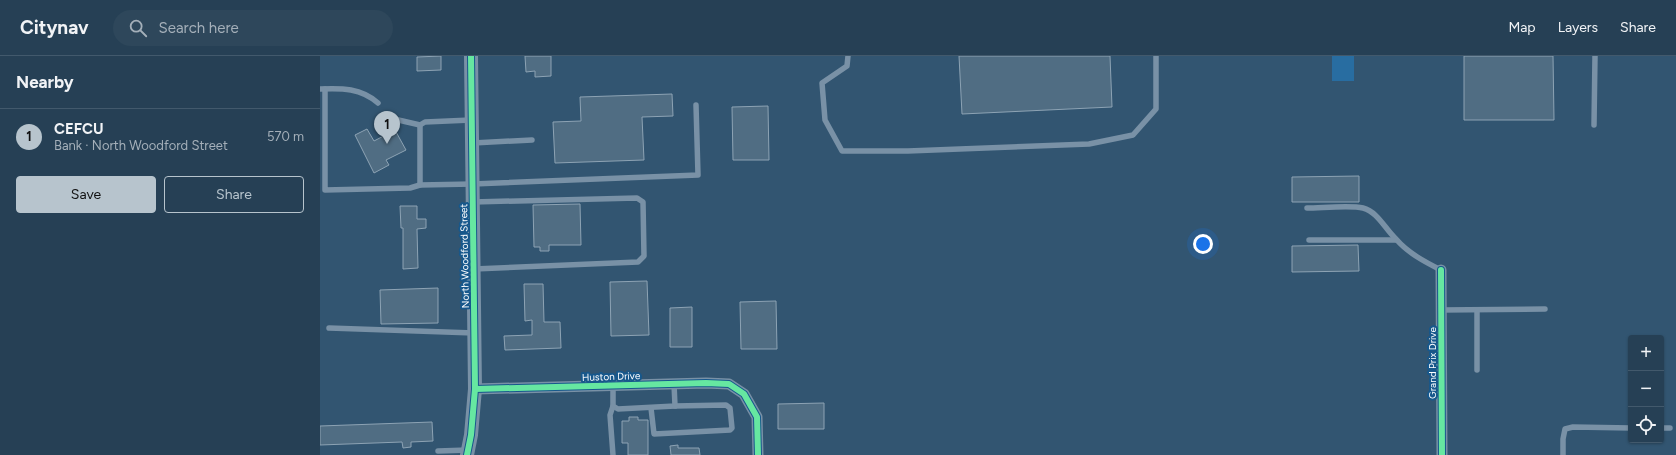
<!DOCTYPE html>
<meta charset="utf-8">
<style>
body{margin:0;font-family:Figtree,sans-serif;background:#2e475b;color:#f1f3f6}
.controls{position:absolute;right:12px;bottom:12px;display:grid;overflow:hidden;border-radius:4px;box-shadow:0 1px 3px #0004}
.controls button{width:36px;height:36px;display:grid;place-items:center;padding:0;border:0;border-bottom:1px solid #42596c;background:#264055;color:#f1f3f6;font:20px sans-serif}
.you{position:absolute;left:883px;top:188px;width:14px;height:14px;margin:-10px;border:3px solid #fff;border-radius:50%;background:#1a73e8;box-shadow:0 0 0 6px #1a73e833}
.badge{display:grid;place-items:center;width:26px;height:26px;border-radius:50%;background:#b7c4cd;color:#111;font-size:13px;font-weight:700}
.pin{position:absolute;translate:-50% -33px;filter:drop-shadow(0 1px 2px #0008)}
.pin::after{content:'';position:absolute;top:21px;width:14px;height:12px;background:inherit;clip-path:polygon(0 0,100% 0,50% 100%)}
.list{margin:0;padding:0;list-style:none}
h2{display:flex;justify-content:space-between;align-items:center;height:52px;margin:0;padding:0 16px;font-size:17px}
h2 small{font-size:13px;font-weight:400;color:#a4afb9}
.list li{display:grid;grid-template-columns:26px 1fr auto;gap:12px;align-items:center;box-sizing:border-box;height:56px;padding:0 16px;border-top:1px solid #42596c}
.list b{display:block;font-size:15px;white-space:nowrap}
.list p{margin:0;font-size:13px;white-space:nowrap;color:#a4afb9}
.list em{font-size:13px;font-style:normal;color:#a4afb9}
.actions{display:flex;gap:8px;padding:12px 16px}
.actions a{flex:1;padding:9px 0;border:1px solid #b7c4cd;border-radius:4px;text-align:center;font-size:14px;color:#b7c4cd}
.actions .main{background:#b7c4cd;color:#111}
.icon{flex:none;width:22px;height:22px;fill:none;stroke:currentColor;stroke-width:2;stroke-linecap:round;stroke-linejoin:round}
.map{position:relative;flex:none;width:1356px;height:399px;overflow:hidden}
header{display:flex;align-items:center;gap:24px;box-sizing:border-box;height:56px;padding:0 20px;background:#264055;border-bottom:1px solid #42596c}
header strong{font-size:19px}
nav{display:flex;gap:22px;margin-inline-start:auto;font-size:14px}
.search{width:280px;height:36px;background:#2e475b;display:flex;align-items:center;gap:10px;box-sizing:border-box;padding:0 14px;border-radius:22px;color:#a4afb9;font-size:15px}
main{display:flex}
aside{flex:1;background:#264055}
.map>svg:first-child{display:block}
.green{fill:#286da1}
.building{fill:#506d83;stroke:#8da3b4}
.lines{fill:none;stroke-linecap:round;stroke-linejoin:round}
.service{stroke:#7991a6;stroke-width:5.5}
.minor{stroke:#7991a6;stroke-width:11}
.tertiary{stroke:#7991a6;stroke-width:14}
.cycleway-casing{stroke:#17588c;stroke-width:8}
.cycleway{stroke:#66e7a1;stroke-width:6}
.labels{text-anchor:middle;stroke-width:4;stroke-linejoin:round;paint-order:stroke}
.street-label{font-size:10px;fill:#fff;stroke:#17588c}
</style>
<header>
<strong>Citynav</strong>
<div class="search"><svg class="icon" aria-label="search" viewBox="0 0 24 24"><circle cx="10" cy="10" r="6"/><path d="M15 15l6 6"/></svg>Search here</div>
<nav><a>Map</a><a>Layers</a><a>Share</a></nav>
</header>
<main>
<aside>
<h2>Nearby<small></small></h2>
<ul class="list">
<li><span class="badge">1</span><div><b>CEFCU</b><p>Bank · North Woodford Street</p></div><em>570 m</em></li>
</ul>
<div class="actions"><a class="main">Save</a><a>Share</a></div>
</aside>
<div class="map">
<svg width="1356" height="399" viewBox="0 0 1356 399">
<rect width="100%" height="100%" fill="#325571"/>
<!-- green -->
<rect class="green" x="1012" y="0" width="22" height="25"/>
<!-- building -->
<g class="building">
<path d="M121,0V14L97,15V1Z"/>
<path d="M205,0H231V20L215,21V15L206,16Z"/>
<path d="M639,0H790L792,51L642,58Z"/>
<path d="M1144,0H1233L1234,64H1144Z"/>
<path d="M352,38L353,60L322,61L324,104L235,107L233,66L261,65L260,41Z"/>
<path d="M448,50L449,104H413L412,51Z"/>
<path d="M47,73L54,85L75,74L86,94L66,104L69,109L54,117L35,79Z"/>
<path d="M1039,120V146H972V121Z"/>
<path d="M260,148L261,189H229V195H220V191H214L213,149Z"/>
<path d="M80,150H97V163H106V172L97,173L98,212L83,213V172H81Z"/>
<path d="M1038,189L1039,215L972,216V190Z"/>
<path d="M327,225L329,279L291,280L290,226Z"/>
<path d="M204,228H223L224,266H240L241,292L185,294L184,280L212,279V264L205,265Z"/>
<path d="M118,232V267L61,268L60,234Z"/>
<path d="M456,245L457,293H421L420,246Z"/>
<path d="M372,251V291H350V252Z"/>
<path d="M504,347V373H458V348Z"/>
<path d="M309,361H318V364H328V399H308V387H302V365H309Z"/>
<path d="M112,366L113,385L91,386V391L83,392L82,386L0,389V370Z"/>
<path d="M358,389V392H379L380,399H351L350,390Z"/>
</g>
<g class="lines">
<!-- service -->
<g class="service">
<path d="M528,0L527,10L502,27L505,64L522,95H588L769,88L813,79L836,53V0"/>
<path d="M0,33C22,32 41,32 58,47"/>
<path d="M5,33V134L90,132L100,129L153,128L378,119L376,49"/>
<path d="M66,58L74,63L100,69"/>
<path d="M1274,69L1275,0"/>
<path d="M153,87L212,84"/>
<path d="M100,129V69L105,66L151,64"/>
<path d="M153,146L317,142L323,146L324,200L318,206L154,213"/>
<path d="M987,152C1001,152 1031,149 1043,152C1058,156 1065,173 1076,183C1088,197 1105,206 1121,214"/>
<path d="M989,184H1076"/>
<path d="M1121,254L1225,253"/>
<path d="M9,272L154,277"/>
<path d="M1157,314V254"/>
<path d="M293,330V350L298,353L355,350L354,328"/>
<path d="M331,352L334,378L410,374L412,372L410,352L406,349L355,350"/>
<path d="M1341,372H1350"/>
<path d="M118,395L148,394"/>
<path d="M293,399L290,359L293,350"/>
<path d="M1243,399V383L1245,373L1253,371L1311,372"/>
</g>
<!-- minor -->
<g class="minor">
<path d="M1121,214L1122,399"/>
<path d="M155,333L386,327L409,328L424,338L437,361L438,399"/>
</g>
<!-- tertiary -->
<path class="tertiary" d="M147,399L151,379L155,333L151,0"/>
<!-- cycleway casing -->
<g class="cycleway-casing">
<g id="cycleway">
<path d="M1121,214L1122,399"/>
<path d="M155,333L386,327L409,328L424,338L437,361L438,399"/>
<path d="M147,399L151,379L155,333L151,0"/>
</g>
</g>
<!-- cycleway -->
<use href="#cycleway" class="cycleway"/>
</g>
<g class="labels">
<!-- street labels -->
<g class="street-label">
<text transform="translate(144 200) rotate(-91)" y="4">North Woodford Street</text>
<text transform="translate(1112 307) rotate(-90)" y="4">Grand Prix Drive</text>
<text transform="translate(291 320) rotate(-2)" y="4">Huston Drive</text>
</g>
</g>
</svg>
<div class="controls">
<button>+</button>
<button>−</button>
<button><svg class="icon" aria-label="locate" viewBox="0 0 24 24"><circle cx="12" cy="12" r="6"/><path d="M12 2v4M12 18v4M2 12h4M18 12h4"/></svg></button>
</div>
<div class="you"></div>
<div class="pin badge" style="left:67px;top:88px">1</div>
</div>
</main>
